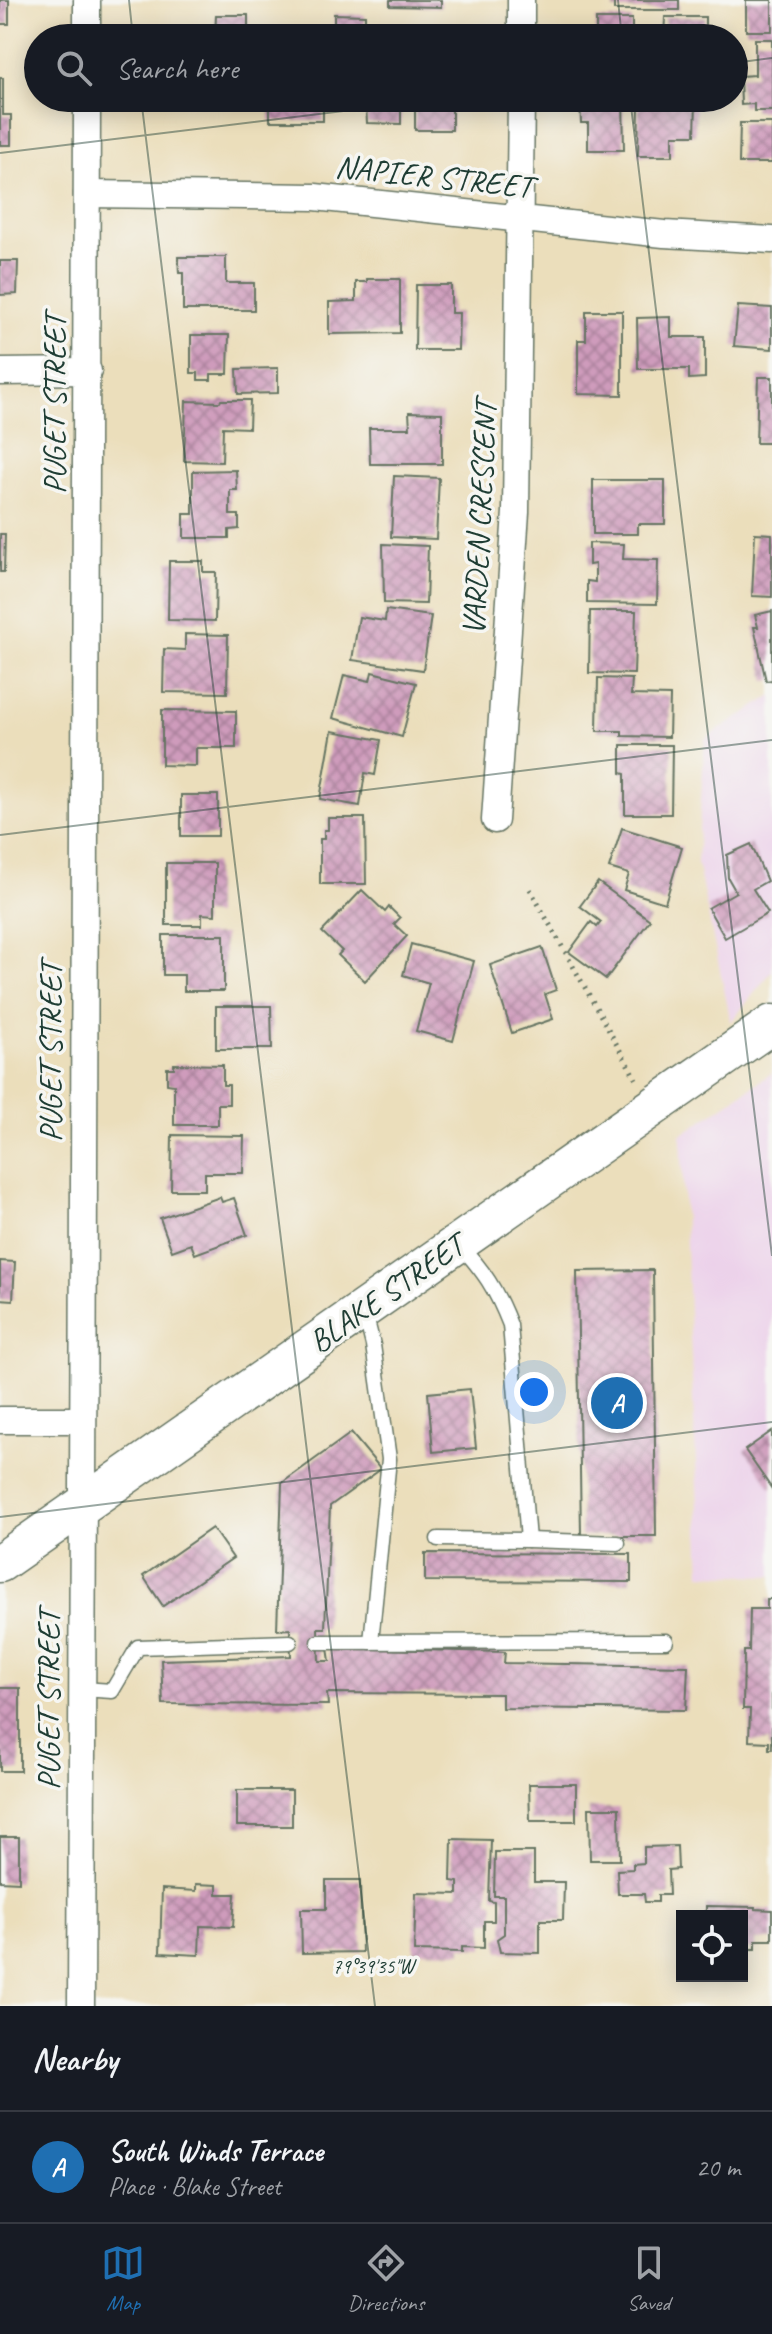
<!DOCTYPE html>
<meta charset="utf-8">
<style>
body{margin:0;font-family:Caveat,sans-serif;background:#242831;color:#f1f3f6}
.controls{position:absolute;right:24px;bottom:24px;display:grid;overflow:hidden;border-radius:0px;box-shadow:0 4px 20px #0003}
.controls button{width:72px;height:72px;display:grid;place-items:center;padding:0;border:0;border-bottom:2px solid #363941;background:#171b24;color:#f1f3f6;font:40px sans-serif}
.you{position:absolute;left:534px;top:1392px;width:28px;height:28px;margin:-20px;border:6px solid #fff;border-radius:50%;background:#1a73e8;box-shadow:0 0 0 12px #1a73e833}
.badge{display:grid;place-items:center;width:52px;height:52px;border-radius:50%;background:#1f6fb2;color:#fff;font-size:26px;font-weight:700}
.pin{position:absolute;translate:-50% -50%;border:4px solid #fff;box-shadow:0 2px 8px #0006}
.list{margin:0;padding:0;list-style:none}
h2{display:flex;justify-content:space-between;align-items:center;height:104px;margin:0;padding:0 32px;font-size:34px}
h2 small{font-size:26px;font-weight:400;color:#9ea1a6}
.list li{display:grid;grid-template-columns:52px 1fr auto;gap:24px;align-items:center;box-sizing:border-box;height:112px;padding:0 32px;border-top:2px solid #363941}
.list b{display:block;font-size:30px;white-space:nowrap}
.list p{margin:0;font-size:26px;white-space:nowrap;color:#9ea1a6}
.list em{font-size:26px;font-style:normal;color:#9ea1a6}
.icon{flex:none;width:44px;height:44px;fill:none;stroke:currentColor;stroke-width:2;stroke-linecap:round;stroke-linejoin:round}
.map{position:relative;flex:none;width:772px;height:2006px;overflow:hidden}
.search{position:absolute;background:#171b24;box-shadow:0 4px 20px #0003;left:24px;right:24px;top:24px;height:88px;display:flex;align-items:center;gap:20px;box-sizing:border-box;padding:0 28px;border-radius:44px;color:#9ea1a6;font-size:30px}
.sheet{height:216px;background:#171b24}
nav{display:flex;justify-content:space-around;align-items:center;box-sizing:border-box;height:112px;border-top:2px solid #363941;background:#171b24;font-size:22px;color:#9ea1a6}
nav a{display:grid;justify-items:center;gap:4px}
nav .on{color:#1f6fb2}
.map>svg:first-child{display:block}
.built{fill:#ecd1ea}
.building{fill:url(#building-cross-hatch)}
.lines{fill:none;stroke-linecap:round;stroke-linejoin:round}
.service-casing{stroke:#667563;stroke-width:17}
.minor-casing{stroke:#667563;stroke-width:29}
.secondary-casing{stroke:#667563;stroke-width:41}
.path{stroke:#667563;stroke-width:5;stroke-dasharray:2 6;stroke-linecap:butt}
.service{stroke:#fff;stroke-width:14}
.minor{stroke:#fff;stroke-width:26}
.secondary{stroke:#fff;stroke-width:38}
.ticks{fill:none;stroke:#1f3d34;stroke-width:2;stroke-opacity:0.45}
.labels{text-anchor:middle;stroke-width:7;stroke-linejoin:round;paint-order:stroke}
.street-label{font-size:32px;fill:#1f3d34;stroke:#f6f6f2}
.ticks-label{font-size:20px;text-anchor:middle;fill:#1f3d34;stroke:#f6f6f2;stroke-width:7;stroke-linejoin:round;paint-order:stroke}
</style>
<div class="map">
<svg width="772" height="2006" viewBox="0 0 772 2006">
<defs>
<pattern id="building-cross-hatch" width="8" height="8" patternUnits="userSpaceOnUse" patternTransform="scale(2)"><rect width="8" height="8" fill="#cf9bbc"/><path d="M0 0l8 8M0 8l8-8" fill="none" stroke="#a7809a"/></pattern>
</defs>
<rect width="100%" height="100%" fill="#f6f6f2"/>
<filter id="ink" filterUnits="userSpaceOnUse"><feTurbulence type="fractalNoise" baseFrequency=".0125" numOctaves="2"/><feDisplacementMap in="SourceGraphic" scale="16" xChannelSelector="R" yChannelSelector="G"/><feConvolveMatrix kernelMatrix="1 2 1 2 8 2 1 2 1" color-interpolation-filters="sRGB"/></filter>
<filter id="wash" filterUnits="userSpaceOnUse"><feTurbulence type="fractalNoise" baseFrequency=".006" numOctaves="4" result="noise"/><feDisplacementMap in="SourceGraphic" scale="32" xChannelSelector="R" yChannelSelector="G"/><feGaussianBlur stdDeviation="1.8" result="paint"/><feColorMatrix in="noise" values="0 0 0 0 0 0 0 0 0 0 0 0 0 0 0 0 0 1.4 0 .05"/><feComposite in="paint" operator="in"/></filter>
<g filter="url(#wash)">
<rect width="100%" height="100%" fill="#ebdebb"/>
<!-- built -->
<g class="built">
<path d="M772,696V971L731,1022L697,862L705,739Z"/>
<path d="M772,1073V1576L701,1574L681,1135Z"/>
</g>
<g id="blocks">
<!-- building -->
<g class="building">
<rect x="0" y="0" width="9" height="24"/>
<path d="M390,0H441V7L390,6Z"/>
<rect x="614" y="0" width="65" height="10"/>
<rect x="746" y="0" width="26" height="31"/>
<path d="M334,14L365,15V38H334Z"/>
<path d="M216,15H248V38H215Z"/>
<path d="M665,17H705V38H664Z"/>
<rect x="596" y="19" width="36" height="19"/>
<path d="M755,39H772V111H754V104L741,105L740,76L755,75Z"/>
<path d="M0,78H3V115H11V145H0Z"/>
<rect x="198" y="98" width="46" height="7"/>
<rect x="270" y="98" width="53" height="23"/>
<path d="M345,98H401V124L367,123L366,105L345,104Z"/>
<path d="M415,98H459V101H452V130H415Z"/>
<path d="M580,98H623L624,150H588V123H581Z"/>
<path d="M639,102H696L695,135H673V156H638Z"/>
<path d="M740,123H772V163H739Z"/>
<path d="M178,257H226V283H254V310H183V273H179Z"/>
<path d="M0,261H18L17,294L0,295Z"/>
<path d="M367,279H400V333L329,334V302L356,301V282H367Z"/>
<path d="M416,285H451V313H459L458,350H415Z"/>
<path d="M738,306L772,308V349L734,346Z"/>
<path d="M586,311H622V395L578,394V340H586Z"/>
<path d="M671,317V337H705V378L689,379V369H638L637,318Z"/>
<path d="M191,335H229L228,374H211V380H198V373H191Z"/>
<path d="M278,368V393L238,394L237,369Z"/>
<path d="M758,377H772V443H756Z"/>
<path d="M221,400H250L249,428L223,427L222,462L184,461L186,401L220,402Z"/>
<path d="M409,412L442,413V464H370L369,428H410Z"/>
<path d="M236,470L237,490H230V515H239V529L229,530V538H184V514H193V471Z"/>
<path d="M394,476L439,478L436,539L391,537Z"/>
<path d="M593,480H665V524H638V534H593Z"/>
<path d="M755,533L772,534V597L752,596Z"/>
<path d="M0,534H5L4,572H0Z"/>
<path d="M589,543L624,544L623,559L658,560L657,604L587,603V581L595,582V564L589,565Z"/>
<path d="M383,544L428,546L426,604L384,603Z"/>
<path d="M169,561H203V572H216L215,621L168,620Z"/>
<path d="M386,610L431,616L423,670L352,660L359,617L385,621Z"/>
<path d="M590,611H636L634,674L589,673Z"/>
<path d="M772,611V680L766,681L754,627H758L755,615Z"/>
<path d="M185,634L228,635L227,693L163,692L164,649L185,650Z"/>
<path d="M372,672L416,683L402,737L333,718L344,675L370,681Z"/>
<path d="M598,678L632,679L631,695L670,696L669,737L622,736V731H597Z"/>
<path d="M162,710L236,711V748H196V766L162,765Z"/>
<path d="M332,731L381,740L375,775L365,773L360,806L320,799Z"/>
<path d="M621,745H672L671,814H625V774L621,773Z"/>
<rect x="181" y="795" width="37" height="41"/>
<path d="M328,818H365L366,884H320V839H324V830H328Z"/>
<path d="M622,828L682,847L665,903L624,890L629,874L609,868Z"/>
<path d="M751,844L767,881L753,889L768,913L725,938L708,908L736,892L728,878L727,855Z"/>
<path d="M166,863H215V915L202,914V925H166Z"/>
<path d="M598,882L650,920L606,979L569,952L591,922L597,927L601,922L580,906Z"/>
<path d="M362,890L385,912L389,907L400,918L394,924L407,936L365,981L338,955L342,951L322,932Z"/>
<path d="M163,935H224V991H184V975H163Z"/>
<path d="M411,944L474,961L453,1041L416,1031L429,983L403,975Z"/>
<path d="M542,947L556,990L545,994L553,1019L512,1033L490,965Z"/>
<path d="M216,1006H271L272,1049H216Z"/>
<path d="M174,1064L223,1065V1085H229V1104H218V1125H174V1085L167,1084V1068H174Z"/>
<path d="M172,1135L244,1136L243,1173H205V1190H171Z"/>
<path d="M220,1197L222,1202L234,1198L247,1235L195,1254L191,1244L172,1251L160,1218Z"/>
<path d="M0,1261L15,1262L13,1300L0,1299Z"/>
<path d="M653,1270L656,1536H581L577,1271Z"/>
<path d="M470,1389L476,1448L433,1452L428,1393Z"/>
<path d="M772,1431V1489L745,1450Z"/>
<path d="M351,1433L381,1469L330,1506L325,1628H318L319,1661H330L328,1648L505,1652L504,1663L688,1666L686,1710L502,1708V1694L327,1693L328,1705L163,1704L161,1660L291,1656L290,1629L277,1630L282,1483Z"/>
<path d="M212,1528L233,1558L163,1606L143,1576Z"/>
<path d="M425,1553L631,1554V1582L425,1581Z"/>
<path d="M767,1599H772V1749H769V1742L749,1741L750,1709H743L744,1651H749L750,1609H767Z"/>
<rect x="0" y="1688" width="20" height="83"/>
<path d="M529,1784H576V1821H530Z"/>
<rect x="237" y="1790" width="55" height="36"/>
<path d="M589,1808H619L620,1860H590Z"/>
<path d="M0,1837H19V1882L0,1881Z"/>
<path d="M452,1839L491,1840L489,1901L494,1902V1921H484V1948L462,1947V1952L414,1951L416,1893L458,1894V1882L451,1881Z"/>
<path d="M677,1846L678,1869L668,1870L669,1895H658V1902H645L644,1894H618L617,1870L633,1869V1864L644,1863V1847Z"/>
<path d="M495,1852H534V1882H564L563,1920H540V1953L500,1952L497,1939L504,1934V1896H494Z"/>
<path d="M326,1880H360L362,1952L302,1953L301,1909H326Z"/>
<path d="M196,1884L217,1885V1894H235L233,1927L200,1926L199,1955L160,1953L162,1889L196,1891Z"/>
<path d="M706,1906L755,1907V1909L772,1910V1940H756V1949H742V1916H706Z"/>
</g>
</g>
</g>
<g filter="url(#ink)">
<use href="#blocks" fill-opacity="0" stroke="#667563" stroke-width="2"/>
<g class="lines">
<!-- service casing -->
<g class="service-casing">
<g id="service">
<path d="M365,1313L373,1345L389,1459L371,1642"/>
<path d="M438,1539L528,1540L510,1325C496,1289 484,1271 458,1243"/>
<path d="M528,1540L618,1543"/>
<path d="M318,1642L666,1641"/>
<path d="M82,1689L112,1691L138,1647L290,1642"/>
</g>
</g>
<!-- minor casing -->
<g class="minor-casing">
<g id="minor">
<path d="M87,38V0"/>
<path d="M521,38V0"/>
<path d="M87,194L315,197L664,234L772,240"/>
<path d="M0,372L88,371"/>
<path d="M495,820L516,512L521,98"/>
<path d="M0,1420H82"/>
<path d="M81,2006C83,1370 87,734 87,98"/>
</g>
</g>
<!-- secondary casing -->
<g class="secondary-casing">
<path id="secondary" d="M0,1563L772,1024"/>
</g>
<!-- path -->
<path class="path" d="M530,889L636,1079"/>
<!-- service -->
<use href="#service" class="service"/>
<!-- minor -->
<use href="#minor" class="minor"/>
<!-- secondary -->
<use href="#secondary" class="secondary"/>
</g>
</g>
<!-- ticks -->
<path class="ticks" d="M129,0L133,38M618,0L622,38M734,63L772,58M141,98L375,2006M630,98L772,1256M0,153L449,98M0,835L772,740M0,1517L772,1422"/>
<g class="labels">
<!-- street labels -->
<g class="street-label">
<text transform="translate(434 176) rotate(6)" y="11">NAPIER STREET</text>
<text transform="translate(54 404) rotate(-90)" y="11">PUGET STREET</text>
<text transform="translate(479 518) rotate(-87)" y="11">VARDEN CRESCENT</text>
<text transform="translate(50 1052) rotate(-90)" y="11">PUGET STREET</text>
<text transform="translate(386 1293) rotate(-35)" y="11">BLAKE STREET</text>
<text transform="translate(48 1700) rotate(-90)" y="11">PUGET STREET</text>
</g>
</g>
<g class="ticks-label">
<text x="373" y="1973">79°39'35"W</text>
</g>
</svg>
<div class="controls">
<button><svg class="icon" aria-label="locate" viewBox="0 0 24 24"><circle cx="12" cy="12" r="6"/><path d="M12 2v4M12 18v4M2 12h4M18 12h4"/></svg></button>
</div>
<div class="you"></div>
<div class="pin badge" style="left:617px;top:1403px">A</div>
<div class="search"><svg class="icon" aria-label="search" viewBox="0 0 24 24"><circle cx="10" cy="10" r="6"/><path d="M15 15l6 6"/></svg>Search here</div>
</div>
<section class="sheet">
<h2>Nearby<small></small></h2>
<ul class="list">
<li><span class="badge">A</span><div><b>South Winds Terrace</b><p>Place · Blake Street</p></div><em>20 m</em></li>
</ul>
</section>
<nav>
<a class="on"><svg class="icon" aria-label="map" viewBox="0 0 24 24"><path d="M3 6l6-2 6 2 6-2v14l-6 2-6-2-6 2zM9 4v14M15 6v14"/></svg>Map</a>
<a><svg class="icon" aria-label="directions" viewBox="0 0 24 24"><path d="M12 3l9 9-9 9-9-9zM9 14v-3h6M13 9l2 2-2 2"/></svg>Directions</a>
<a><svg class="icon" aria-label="saved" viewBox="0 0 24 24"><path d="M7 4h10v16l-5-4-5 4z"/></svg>Saved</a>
</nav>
